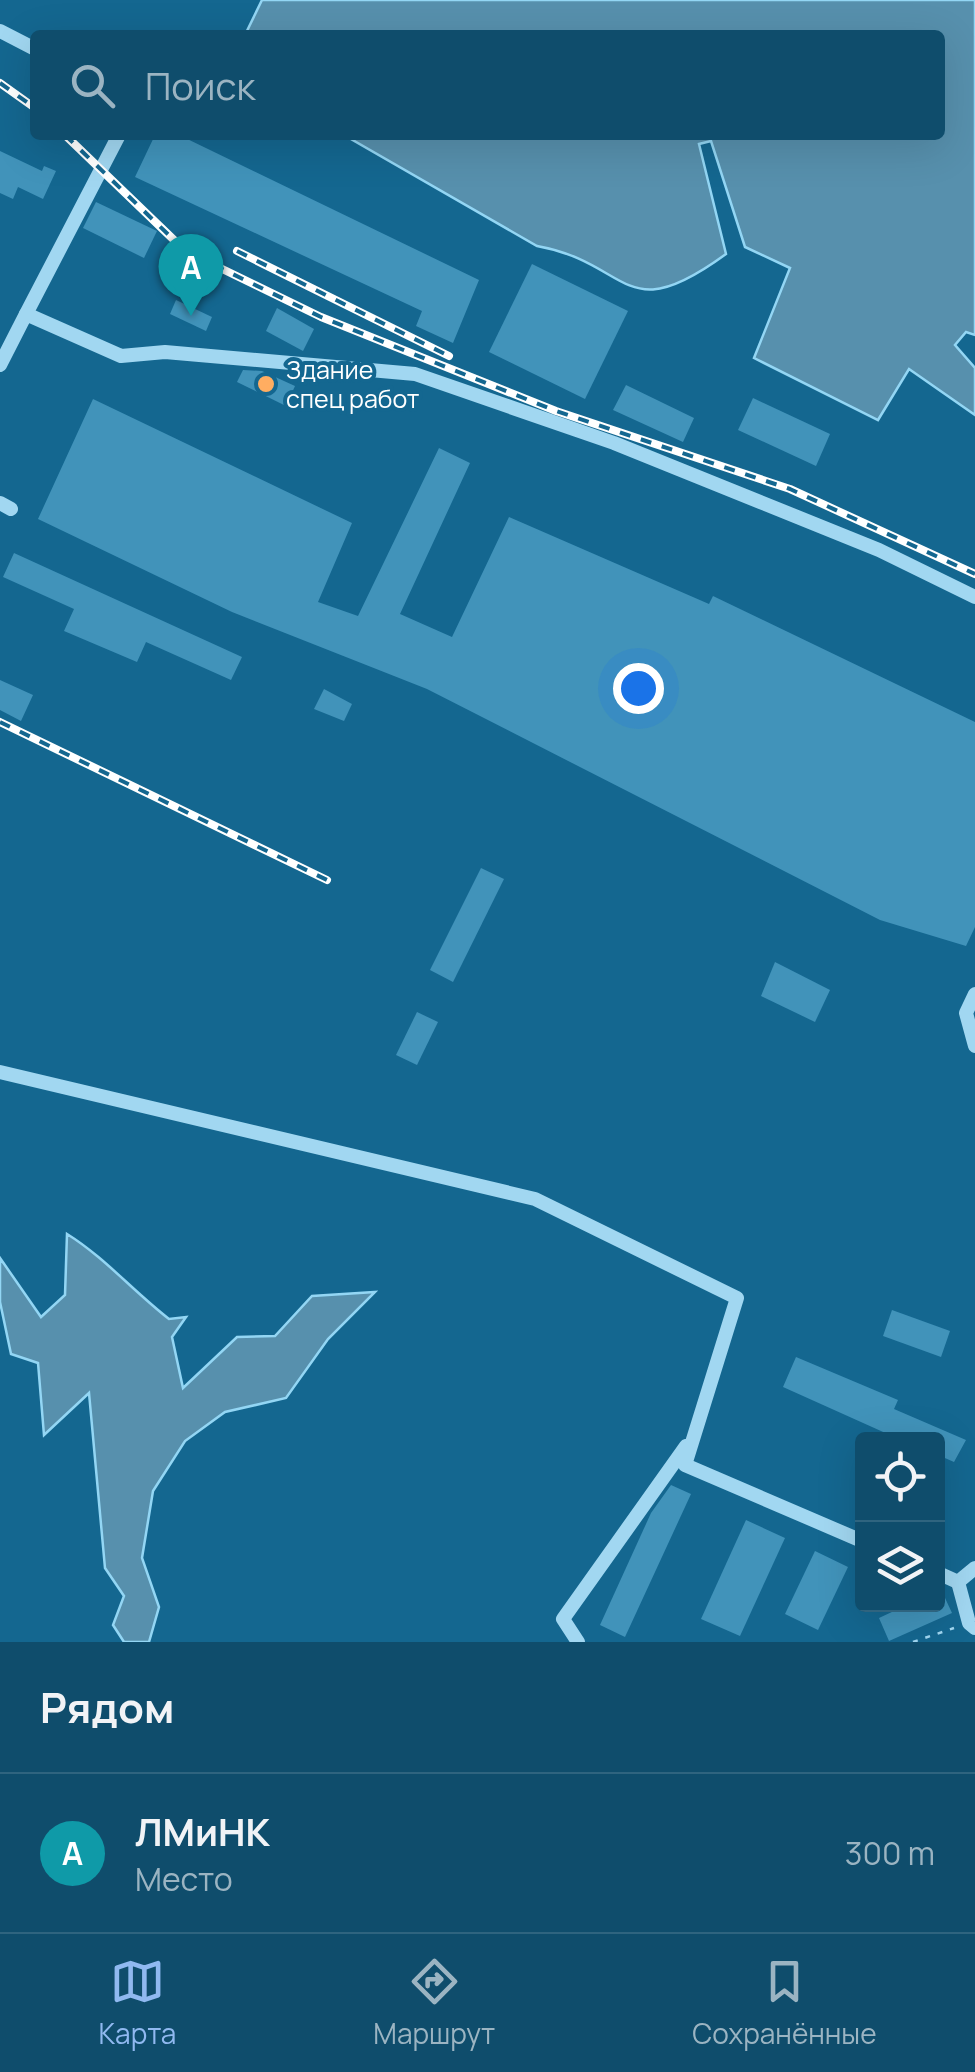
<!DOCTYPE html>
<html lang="ru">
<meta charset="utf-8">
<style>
body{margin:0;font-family:Manrope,sans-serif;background:#185472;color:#f1f3f6}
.controls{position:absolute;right:30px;bottom:30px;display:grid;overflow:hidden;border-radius:10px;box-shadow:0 10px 40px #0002}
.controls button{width:90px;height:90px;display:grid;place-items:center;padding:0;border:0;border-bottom:2px solid #2f647f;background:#0f4d6c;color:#f1f3f6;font:50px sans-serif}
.you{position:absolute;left:638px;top:688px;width:35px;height:35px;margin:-25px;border:8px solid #fff;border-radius:50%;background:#1a73e8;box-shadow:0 0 0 15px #1a73e833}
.badge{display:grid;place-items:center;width:65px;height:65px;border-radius:50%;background:#90b9f0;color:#fff;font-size:32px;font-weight:700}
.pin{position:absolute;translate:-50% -82px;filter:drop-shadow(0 2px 5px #0008)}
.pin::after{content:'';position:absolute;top:52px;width:35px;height:30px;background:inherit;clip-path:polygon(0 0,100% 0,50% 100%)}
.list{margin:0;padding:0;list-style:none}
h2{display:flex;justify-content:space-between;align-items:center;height:130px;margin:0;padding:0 40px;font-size:42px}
h2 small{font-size:32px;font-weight:400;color:#9bb4c2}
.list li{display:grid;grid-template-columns:65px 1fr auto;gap:30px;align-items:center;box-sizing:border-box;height:160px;padding:0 40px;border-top:2px solid #2f647f}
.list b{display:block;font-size:38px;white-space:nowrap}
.list p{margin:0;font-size:32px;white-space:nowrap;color:#9bb4c2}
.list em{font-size:32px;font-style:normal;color:#9bb4c2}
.icon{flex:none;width:55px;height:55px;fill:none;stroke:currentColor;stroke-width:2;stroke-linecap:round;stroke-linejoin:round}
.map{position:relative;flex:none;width:975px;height:1642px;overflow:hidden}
.search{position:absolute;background:#0f4d6c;box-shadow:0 10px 40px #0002;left:30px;right:30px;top:30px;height:110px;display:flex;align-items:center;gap:25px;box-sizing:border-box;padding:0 35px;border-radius:10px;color:#9bb4c2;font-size:38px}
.sheet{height:290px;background:#0f4d6c}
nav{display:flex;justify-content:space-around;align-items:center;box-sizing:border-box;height:140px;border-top:2px solid #2f647f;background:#0f4d6c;font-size:28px;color:#9bb4c2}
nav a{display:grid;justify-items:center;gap:5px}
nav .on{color:#90b9f0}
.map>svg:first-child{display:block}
.water{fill:#5790ad;stroke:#93d6f4;stroke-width:2.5}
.building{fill:#4193ba}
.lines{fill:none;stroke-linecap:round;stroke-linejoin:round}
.path{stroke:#a1d7f1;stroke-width:2.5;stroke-dasharray:5 8;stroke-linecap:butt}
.minor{stroke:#a1d7f1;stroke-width:14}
.rail-casing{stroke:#fff;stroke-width:8}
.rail{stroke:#146790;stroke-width:4;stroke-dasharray:11;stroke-linecap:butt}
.poi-dot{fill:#ffad61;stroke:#146790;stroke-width:4}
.labels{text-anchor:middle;stroke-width:8;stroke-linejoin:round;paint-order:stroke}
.poi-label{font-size:25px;fill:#fff;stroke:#146790;text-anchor:start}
</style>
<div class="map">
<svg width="975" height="1642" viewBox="0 0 975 1642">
<rect width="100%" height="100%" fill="#146790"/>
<!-- water -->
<g class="water">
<path d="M262,0H975V335L966,332L955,345L975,368V415L909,369L878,420L754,358L790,268L745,247L711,141L699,144L726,254C622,330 632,263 537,246L344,135H940V35H245Z"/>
<path d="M67,1234C104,1257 133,1291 169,1319L186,1317L172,1337L183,1388L237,1337L275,1336L312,1296L375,1292L328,1339L286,1398L225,1412L185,1441L153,1491L142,1558L159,1607L149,1642H124L113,1625L124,1596L105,1568L89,1393L44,1435L38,1363L11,1354L0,1302V1258L41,1317L65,1295Z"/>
</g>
<!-- building -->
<g class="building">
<path d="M155,135H179L479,280L453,343L416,326L422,311L135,177Z"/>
<path d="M0,151L42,171L44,166L56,171L43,199L18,187L13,199L0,193Z"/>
<path d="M96,202L157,231L144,258L83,228Z"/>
<path d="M532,264L628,311L585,399L489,352Z"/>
<path d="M176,300L212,317L206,331L170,314Z"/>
<path d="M277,308L314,329L303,351L266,331Z"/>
<path d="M243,370L262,371L295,386L286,406L237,382Z"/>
<path d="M626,385L694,418L683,442L613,410Z"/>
<path d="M753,398L830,434L816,466L738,430Z"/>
<path d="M93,399L352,523L318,602L358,616L439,448L470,463L400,614L452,637L509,517L709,604L713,596L975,722V927L966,946L880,920L427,689L232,612L38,519Z"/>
<path d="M14,553L242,657L231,680L146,642L137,662L64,631L74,609L3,577Z"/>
<path d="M0,680L33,695L21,721L0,710Z"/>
<path d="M324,689L352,704L344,721L314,709Z"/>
<path d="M481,868L504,879L453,982L430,970Z"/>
<path d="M775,962L830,990L815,1022L761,996Z"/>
<path d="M417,1012L438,1022L417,1065L396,1055Z"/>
<path d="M892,1310L950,1331L941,1357L883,1336Z"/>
<path d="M796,1357L898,1400L894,1409L966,1440L954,1462L938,1455V1440H901L783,1387Z"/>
<path d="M671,1485L691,1494L625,1637L600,1625L651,1513Z"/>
<path d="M746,1520L785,1538L740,1636L701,1619Z"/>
<path d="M815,1551L848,1567L818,1630L785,1614Z"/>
<path d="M939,1585L952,1613L889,1641L879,1618L909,1604H938Z"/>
</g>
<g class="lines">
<!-- path -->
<path class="path" d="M913,1642L954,1628"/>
<!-- minor -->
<g class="minor">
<path d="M0,31L35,49"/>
<path d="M26,314L119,135"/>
<path d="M0,365L26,314L121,356L165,352L415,374L614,443L879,550L975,597"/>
<path d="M0,503L11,509"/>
<path d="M975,994L966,1013L975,1046"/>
<path d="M0,1072L535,1199L737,1298L685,1465L862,1541"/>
<path d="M938,1573L958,1582L975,1568"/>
<path d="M958,1582L969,1623L975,1628"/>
<path d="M578,1642L563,1619L686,1446"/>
</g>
<!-- rail casing -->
<g class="rail-casing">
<g id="rail">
<path d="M0,83L35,108"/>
<path d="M65,135L174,240L212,264L321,317L556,411L790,489L975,574"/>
<path d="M237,251L449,356"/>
<path d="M0,722L327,880"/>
</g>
</g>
<!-- rail -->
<use href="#rail" class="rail"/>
</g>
<!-- markers -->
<circle class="poi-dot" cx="266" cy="384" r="10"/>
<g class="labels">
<!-- poi labels -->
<g class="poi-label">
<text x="286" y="379">Здание<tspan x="286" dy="29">спец работ</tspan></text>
</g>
</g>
</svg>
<div class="controls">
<button><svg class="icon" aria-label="locate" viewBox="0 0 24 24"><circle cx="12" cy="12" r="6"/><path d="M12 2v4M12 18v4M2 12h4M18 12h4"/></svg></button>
<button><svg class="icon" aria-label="layers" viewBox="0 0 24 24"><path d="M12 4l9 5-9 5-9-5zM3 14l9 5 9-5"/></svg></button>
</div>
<div class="you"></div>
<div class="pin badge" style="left:191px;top:316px;background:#0f9aa8">A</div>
<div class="search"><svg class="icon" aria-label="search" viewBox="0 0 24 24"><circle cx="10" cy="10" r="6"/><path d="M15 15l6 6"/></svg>Поиск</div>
</div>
<section class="sheet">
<h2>Рядом<small></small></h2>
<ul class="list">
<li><span class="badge" style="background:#0f9aa8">A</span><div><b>ЛМиНК</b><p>Место</p></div><em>300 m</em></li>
</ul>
</section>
<nav>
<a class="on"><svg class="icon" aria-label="map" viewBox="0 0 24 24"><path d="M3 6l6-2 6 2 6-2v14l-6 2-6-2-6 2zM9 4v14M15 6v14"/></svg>Карта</a>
<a><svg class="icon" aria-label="directions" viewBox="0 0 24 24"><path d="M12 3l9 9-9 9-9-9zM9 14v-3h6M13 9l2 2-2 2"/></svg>Маршрут</a>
<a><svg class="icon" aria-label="saved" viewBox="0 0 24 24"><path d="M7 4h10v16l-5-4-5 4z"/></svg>Сохранённые</a>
</nav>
